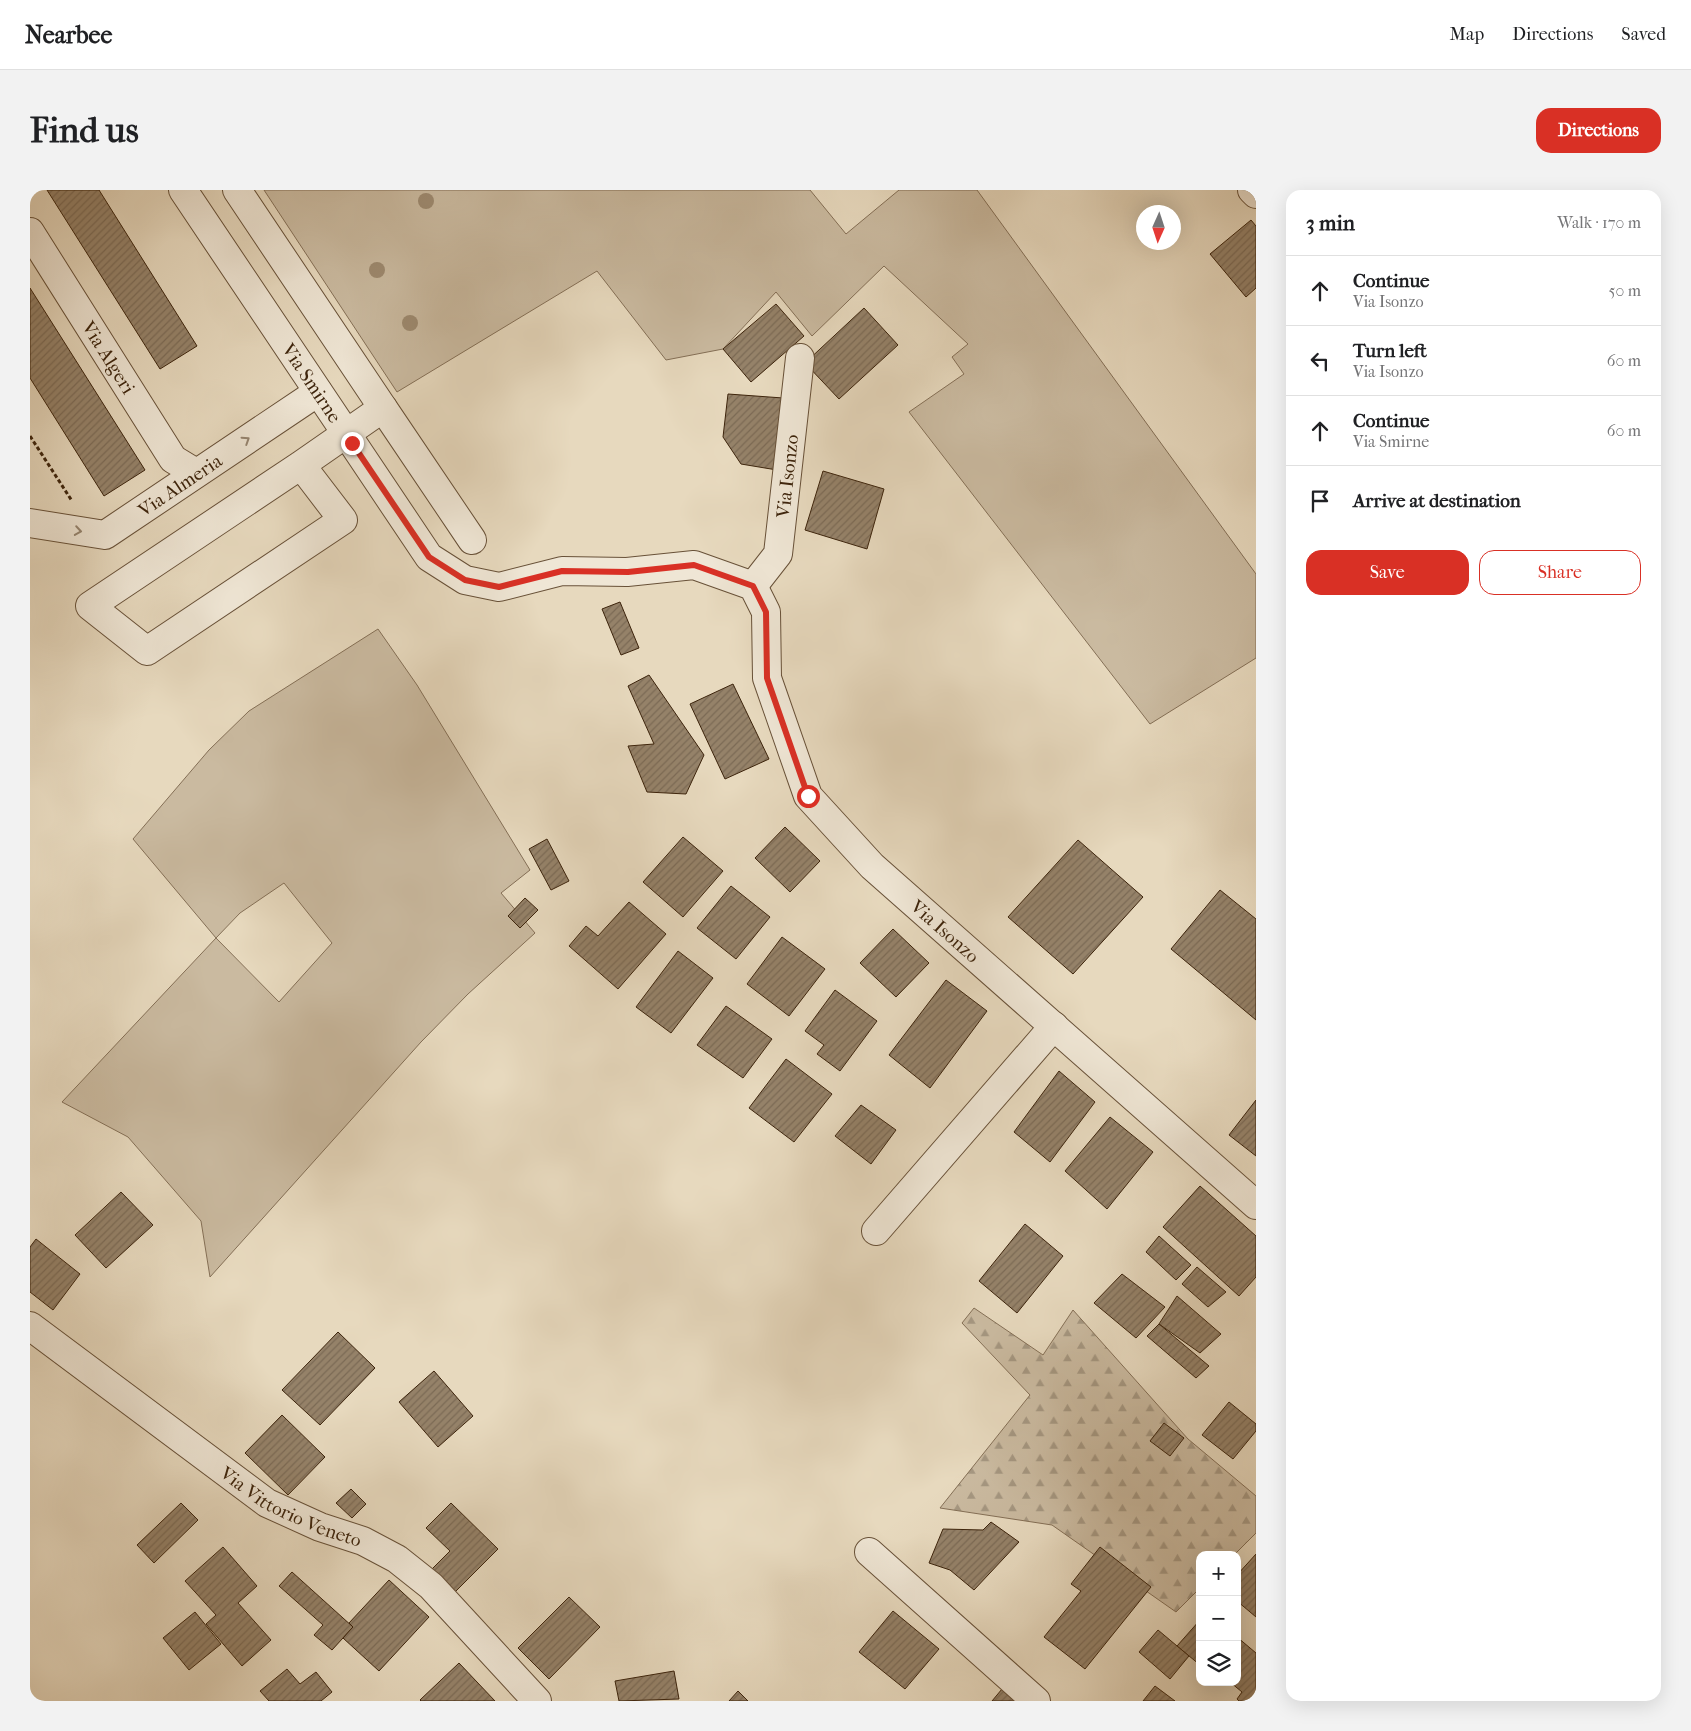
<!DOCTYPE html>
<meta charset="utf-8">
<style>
body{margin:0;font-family:"IM FELL French Canon",serif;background:#f2f2f2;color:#202124}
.controls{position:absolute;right:15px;bottom:15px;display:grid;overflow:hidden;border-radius:10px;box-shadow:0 5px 20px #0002}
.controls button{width:45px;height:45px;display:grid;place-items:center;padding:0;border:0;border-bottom:1px solid #e0e0e0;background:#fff;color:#202124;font:25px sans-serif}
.compass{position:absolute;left:1106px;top:15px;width:45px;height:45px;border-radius:50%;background:#fff;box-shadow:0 5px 20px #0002;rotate:183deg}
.stop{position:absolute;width:15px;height:15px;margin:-11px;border:4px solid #d93025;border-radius:50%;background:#fff}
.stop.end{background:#d93025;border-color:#fff;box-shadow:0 1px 5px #0008}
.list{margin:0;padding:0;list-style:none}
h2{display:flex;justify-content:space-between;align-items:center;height:65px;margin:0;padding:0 20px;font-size:21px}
h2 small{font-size:16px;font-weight:400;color:#757577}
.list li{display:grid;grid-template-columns:32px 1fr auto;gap:15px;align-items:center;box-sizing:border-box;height:70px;padding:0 20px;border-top:1px solid #e0e0e0}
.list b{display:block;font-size:19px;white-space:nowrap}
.list p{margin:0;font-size:16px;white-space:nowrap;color:#757577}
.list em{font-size:16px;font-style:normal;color:#757577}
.actions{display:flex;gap:10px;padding:15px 20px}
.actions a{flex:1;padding:11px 0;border:1px solid #d93025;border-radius:15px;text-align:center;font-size:18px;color:#d93025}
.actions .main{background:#d93025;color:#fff}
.icon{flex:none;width:28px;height:28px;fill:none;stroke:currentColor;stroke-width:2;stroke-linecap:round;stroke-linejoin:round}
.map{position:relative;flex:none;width:1226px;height:1511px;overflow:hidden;border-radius:15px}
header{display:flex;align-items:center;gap:30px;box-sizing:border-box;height:70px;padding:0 25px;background:#fff;border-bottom:1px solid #e0e0e0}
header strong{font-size:24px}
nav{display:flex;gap:28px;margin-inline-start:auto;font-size:18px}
.intro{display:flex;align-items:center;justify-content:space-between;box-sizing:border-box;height:120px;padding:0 30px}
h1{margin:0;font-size:35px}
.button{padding:12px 22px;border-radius:15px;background:#d93025;color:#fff;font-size:18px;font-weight:700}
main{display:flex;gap:30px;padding:0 30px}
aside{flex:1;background:#fff;border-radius:15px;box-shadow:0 5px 20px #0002}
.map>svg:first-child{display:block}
.grass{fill:#cabaa0;stroke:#846f56;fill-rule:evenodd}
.forest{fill:url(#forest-firs);stroke:#846f56}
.building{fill:url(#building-hatch);stroke:#3d240c}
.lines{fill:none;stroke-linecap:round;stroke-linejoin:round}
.minor-casing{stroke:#685138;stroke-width:30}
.path{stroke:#3d240c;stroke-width:3;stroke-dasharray:4 2.5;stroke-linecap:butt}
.minor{stroke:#efe6d5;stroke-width:28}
.tree{fill:#9d8a70}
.oneway{stroke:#968570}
.route{stroke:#d93025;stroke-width:6}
.labels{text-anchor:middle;stroke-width:5;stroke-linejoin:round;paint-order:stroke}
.street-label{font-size:19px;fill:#3d240c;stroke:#efe6d5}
</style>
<header>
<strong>Nearbee</strong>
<nav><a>Map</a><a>Directions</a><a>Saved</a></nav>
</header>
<div class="intro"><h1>Find us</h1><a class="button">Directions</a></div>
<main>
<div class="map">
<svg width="1226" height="1511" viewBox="0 0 1226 1511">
<defs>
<pattern id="forest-firs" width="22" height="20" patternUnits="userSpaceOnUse" patternTransform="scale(1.25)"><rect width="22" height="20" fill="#cabaa0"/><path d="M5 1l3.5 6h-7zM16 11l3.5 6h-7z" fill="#a59781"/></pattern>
<pattern id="building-hatch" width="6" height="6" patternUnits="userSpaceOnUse" patternTransform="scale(1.25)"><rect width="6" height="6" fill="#958269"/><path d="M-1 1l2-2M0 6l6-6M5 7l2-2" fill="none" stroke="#7b6a55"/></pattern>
</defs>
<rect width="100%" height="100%" fill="#e7d9be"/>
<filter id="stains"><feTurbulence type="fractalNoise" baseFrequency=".004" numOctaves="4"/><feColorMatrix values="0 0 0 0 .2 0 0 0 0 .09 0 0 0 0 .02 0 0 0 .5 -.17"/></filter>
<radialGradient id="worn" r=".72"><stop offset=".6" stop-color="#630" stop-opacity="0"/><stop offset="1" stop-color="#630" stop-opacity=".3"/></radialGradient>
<!-- grass -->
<g class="grass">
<path d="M234,0H780L816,44L869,0H947L1226,384V468L1120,534L879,222L934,184L922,167L938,154L854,76L782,146L746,102L693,159L636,170L567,81L367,202Z"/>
<path d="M348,439L387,495L500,680L471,703L505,743L438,804L391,852L180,1087L171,1031L98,947L32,912L186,748L103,649L179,560L219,521ZM254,693L302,753L249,812L186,748L210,723Z"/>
</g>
<!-- forest -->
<path class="forest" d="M944,1118L1013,1165L1043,1120L1158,1249L1226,1306V1343L1204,1365H1170V1398L1146,1422L1022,1335L910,1318L1000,1205L932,1133Z"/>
<!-- building -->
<g class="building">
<path d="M17,0H69L167,156L130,179Z"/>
<path d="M1221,30L1226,36V98L1216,107L1180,64Z"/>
<path d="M0,98L115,280L74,306L0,188Z"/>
<path d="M746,114L774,146L721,192L693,159Z"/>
<path d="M834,118L868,155L809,209L775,173Z"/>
<path d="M698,204L753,208L747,280L711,274L693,247Z"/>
<path d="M793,281L854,299L837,359L775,340Z"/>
<path d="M590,412L609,458L591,465L572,419Z"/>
<path d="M619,485L674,565L656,604L617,602L598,556L624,554L598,496Z"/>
<path d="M703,494L739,569L695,589L660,514Z"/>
<path d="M755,637L790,671L760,702L725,668Z"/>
<path d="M653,647L693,681L653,727L613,692Z"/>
<path d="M517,649L539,691L521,700L499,659Z"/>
<path d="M1048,650L1113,707L1043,784L978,727Z"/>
<path d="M701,696L740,727L706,769L667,738Z"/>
<path d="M1190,700L1226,729V830L1141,759Z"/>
<path d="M495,708L508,720L490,738L478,726Z"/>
<path d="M599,712L636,744L588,799L539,756L556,736L568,746Z"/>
<path d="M863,739L899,773L866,807L830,773Z"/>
<path d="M752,747L795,779L759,826L717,794Z"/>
<path d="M648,761L683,788L641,843L606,817Z"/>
<path d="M916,790L957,821L900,898L859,865Z"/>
<path d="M805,800L847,831L810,881L787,864L794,855L775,841Z"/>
<path d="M696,816L742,849L713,888L667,855Z"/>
<path d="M756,869L802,904L764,952L719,918Z"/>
<path d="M1029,881L1065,912L1020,972L984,942Z"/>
<path d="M1226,910V966L1199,945Z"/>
<path d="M831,915L866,940L841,974L805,946Z"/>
<path d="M1080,927L1123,962L1077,1019L1035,981Z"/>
<path d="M1170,996L1226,1046V1087L1209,1106L1133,1037Z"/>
<path d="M91,1002L123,1035L76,1078L45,1045Z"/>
<path d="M995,1034L1033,1066L987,1123L949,1091Z"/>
<path d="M1129,1046L1161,1075L1146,1090L1116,1062Z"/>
<path d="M6,1049L50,1084L23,1120L0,1102V1057Z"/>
<path d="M1167,1077L1196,1102L1178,1117L1152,1094Z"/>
<path d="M1092,1084L1135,1117L1106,1148L1064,1113Z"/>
<path d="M1147,1106L1191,1144L1170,1163L1129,1134Z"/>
<path d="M1129,1134L1179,1176L1166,1188L1117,1146Z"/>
<path d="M308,1142L345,1178L290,1235L252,1200Z"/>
<path d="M404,1181L443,1226L408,1257L369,1212Z"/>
<path d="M1199,1212L1226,1234V1241L1203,1269L1172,1245Z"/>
<path d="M252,1225L295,1267L258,1305L215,1263Z"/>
<path d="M1134,1233L1154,1248L1140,1266L1120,1251Z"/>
<path d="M321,1299L336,1314L322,1328L306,1313Z"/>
<path d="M151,1313L168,1330L124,1373L107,1355Z"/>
<path d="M421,1313L468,1359L425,1402L402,1379L420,1361L396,1338Z"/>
<path d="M961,1332L989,1352L944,1400L920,1380L899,1373L913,1339L953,1340Z"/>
<path d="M193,1357L227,1396L208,1413L241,1450L212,1476L176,1434L186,1425L155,1391Z"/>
<path d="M1070,1357L1121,1397L1055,1479L1014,1447L1051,1401L1041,1394Z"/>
<path d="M1226,1364V1427L1207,1411V1385Z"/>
<path d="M262,1382L323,1437L302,1460L284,1445L293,1435L249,1396Z"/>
<path d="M359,1390L399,1427L349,1481L313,1448L323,1437L319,1433Z"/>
<path d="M539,1407L570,1437L519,1489L488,1458Z"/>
<path d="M863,1421L909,1459L875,1499L829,1462Z"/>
<path d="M165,1422L191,1454L159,1480L133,1448Z"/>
<path d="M1170,1430V1475L1147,1456Z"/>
<path d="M1128,1440L1159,1466L1140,1489L1109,1462Z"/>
<path d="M1207,1447L1226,1463V1511H1209L1207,1509L1212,1502L1200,1492H1207Z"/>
<path d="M429,1473L465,1511H391L390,1510Z"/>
<path d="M257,1479L270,1494L286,1482L302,1502L291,1511H239L230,1501Z"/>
<path d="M644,1481L649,1509L589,1511L585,1491Z"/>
<path d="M1125,1496L1145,1511H1113Z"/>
<path d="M972,1499L987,1511H962Z"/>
<path d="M708,1501L718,1511H699Z"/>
</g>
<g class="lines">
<!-- minor casing -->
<g class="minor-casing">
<g id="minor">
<path id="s1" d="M153,0L399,367L435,390L469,397L532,381L597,382L664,375L723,396L736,422L737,488L778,606L842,676L1226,1015"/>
<path d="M207,0L353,218L271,275L60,416L117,461L313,330L271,275"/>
<path d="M1222,0L1226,4"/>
<path id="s2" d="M0,42L143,269L166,283"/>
<path d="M353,218L442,350"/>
<path id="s3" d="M0,333L75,345L288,202"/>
<path id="s4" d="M723,396L748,364L770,168"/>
<path d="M846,1041L1024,836"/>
<path id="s5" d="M0,1136L237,1313L290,1337L333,1351L367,1369L401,1396L507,1511"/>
<path d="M839,1362L1006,1511"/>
</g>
</g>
<!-- path -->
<path class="path" d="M0,246L42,311"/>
<!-- minor -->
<use href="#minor" class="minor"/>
</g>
<!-- trees -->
<g class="tree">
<circle cx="396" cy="11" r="8"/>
<circle cx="347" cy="80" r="8"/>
<circle cx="380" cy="133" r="8"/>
</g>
<!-- one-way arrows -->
<defs><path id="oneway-chevron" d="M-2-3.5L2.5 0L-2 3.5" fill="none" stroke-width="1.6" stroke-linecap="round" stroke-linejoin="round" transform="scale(1.25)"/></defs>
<g class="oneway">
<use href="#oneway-chevron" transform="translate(216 250) rotate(-33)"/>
<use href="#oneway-chevron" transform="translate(48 341) rotate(9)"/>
</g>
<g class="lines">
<!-- route -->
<path class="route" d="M322,253L399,367L435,390L469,397L532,381L598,382L664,375L723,396L736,422L737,488L778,606"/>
</g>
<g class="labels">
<!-- street labels -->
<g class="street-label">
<text dy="7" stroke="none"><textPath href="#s2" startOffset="148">Via Algeri</textPath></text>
<text dy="7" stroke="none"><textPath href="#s1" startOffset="232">Via Smirne</textPath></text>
<text dy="7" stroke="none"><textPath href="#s4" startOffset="119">Via Isonzo</textPath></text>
<text dy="7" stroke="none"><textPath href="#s3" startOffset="166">Via Almeria</textPath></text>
<text dy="7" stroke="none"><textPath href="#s1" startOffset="1192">Via Isonzo</textPath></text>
<text dy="7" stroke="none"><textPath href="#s5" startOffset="319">Via Vittorio Veneto</textPath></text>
</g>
</g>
<rect width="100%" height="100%" filter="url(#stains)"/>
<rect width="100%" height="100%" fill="url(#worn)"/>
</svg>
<div class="controls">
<button>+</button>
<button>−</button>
<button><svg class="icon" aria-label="layers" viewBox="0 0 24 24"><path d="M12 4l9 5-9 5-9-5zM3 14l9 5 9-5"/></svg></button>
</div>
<svg class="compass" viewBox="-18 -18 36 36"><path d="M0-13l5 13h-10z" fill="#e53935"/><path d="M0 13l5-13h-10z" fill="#757577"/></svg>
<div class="stop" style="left:778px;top:606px"></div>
<div class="stop end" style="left:322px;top:253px"></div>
</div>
<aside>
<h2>3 min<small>Walk · 170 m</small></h2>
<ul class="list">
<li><svg class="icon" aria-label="ahead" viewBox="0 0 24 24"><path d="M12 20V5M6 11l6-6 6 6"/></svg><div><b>Continue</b><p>Via Isonzo</p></div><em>50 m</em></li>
<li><svg class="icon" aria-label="left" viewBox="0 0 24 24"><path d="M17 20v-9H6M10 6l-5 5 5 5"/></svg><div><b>Turn left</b><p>Via Isonzo</p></div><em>60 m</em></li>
<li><svg class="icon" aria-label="ahead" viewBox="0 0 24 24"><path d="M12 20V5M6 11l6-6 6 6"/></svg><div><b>Continue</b><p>Via Smirne</p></div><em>60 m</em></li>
<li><svg class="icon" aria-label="arrive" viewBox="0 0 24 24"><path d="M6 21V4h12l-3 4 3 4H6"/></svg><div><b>Arrive at destination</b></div></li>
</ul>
<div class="actions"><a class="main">Save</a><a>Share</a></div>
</aside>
</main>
